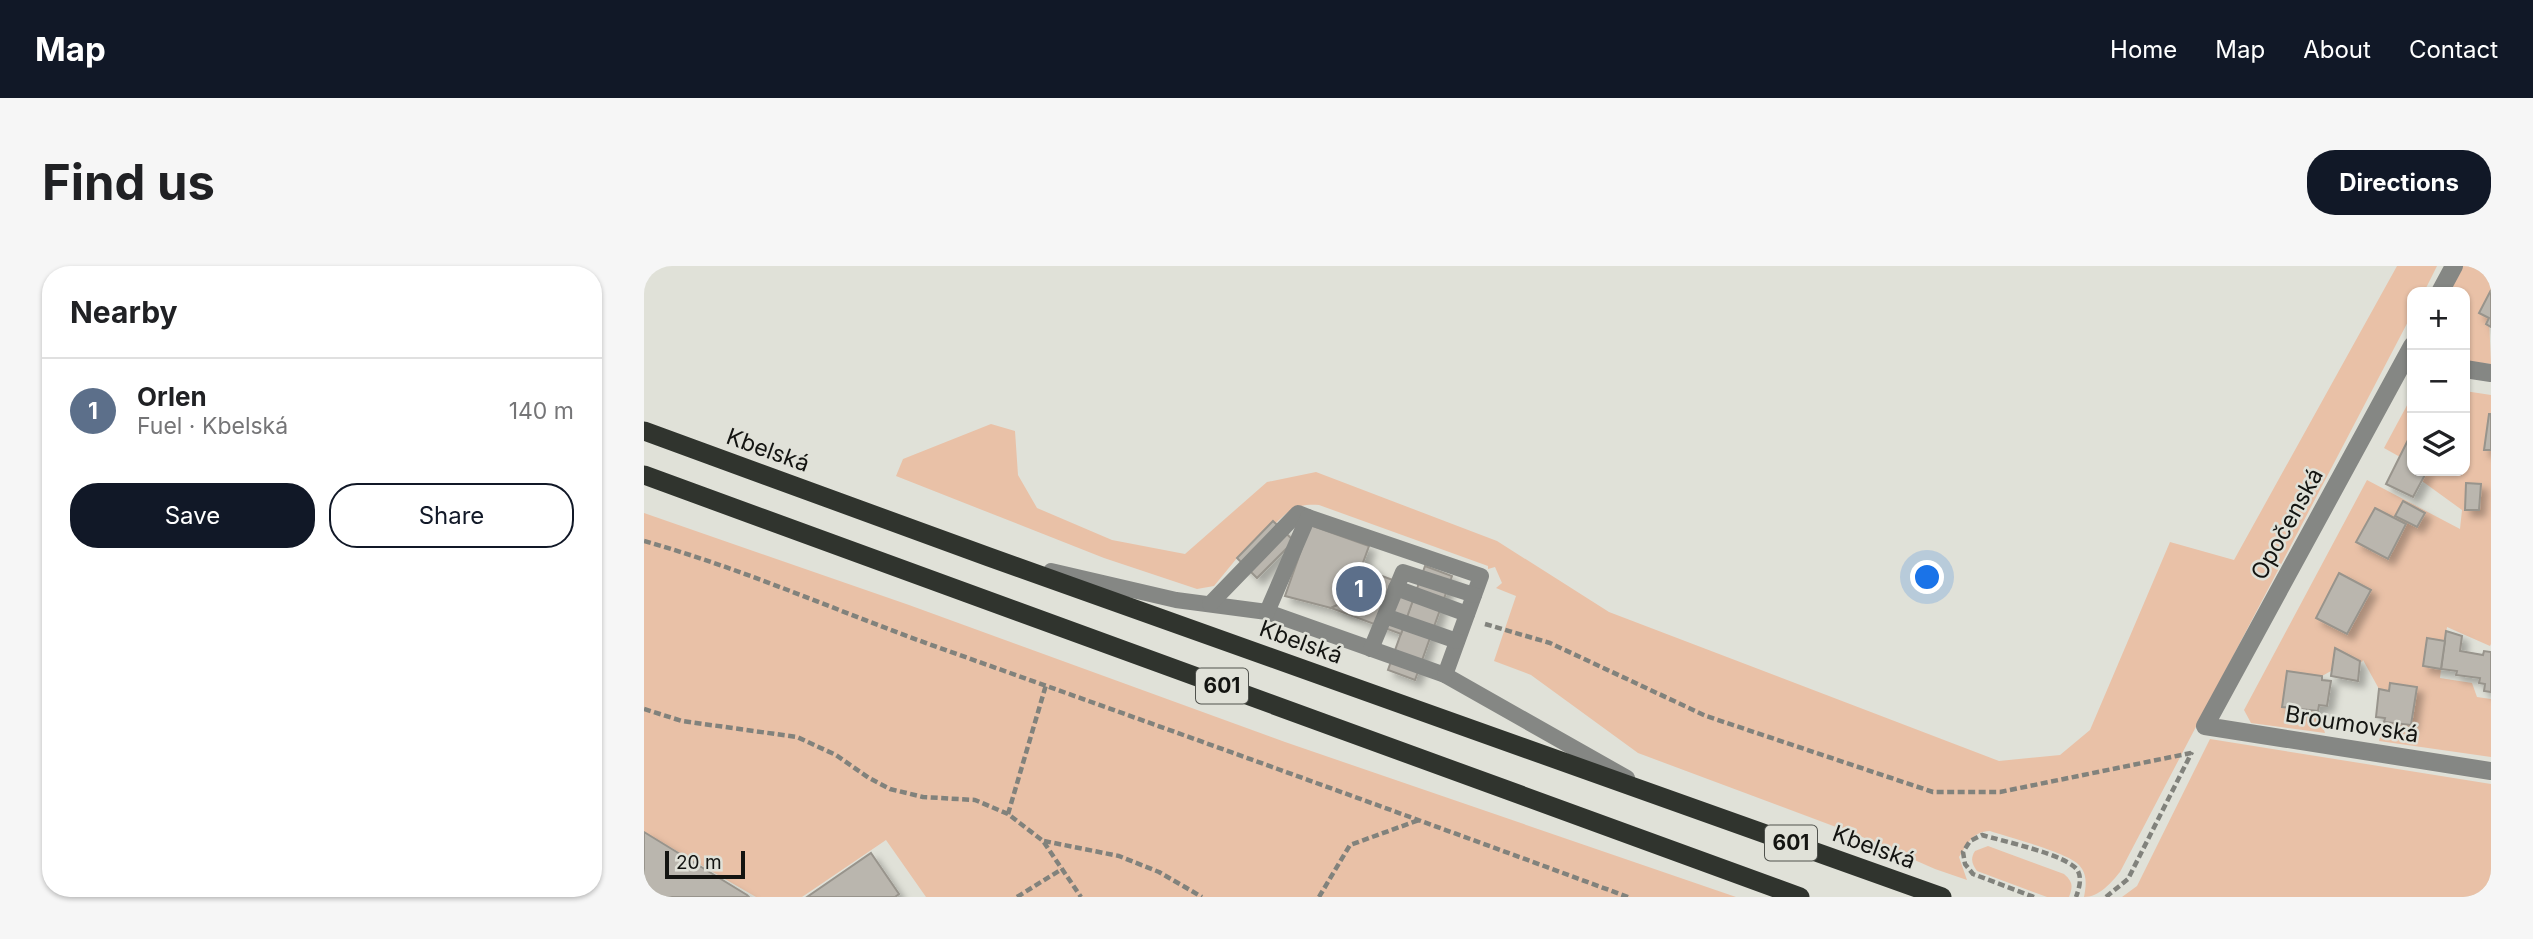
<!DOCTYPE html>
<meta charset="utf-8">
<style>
body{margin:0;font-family:Inter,sans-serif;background:#f6f6f6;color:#202124}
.controls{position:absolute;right:21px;top:21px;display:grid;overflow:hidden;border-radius:14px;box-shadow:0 2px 5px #0004}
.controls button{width:63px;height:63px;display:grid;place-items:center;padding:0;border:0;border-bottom:2px solid #e0e0e0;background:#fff;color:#202124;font:35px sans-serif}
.scale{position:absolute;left:21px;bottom:18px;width:80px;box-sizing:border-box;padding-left:7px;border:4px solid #131411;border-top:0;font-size:19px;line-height:24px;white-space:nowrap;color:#131411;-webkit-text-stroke:5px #e0e1d8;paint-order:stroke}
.you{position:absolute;left:1284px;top:312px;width:24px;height:24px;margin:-18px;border:5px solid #fff;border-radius:50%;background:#1a73e8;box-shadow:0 0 0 10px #1a73e833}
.badge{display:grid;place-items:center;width:46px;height:46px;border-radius:50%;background:#111827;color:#fff;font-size:23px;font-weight:700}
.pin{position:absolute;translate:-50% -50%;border:4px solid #fff;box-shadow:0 2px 7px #0006}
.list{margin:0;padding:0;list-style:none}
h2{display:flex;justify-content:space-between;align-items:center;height:91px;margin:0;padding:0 28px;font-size:30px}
h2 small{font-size:23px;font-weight:400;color:#757577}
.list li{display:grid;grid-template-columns:46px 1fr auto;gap:21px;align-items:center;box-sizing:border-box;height:105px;padding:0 28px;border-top:2px solid #e0e0e0}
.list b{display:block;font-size:26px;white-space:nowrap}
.list p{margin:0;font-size:23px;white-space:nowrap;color:#757577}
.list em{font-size:23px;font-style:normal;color:#757577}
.actions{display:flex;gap:14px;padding:21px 28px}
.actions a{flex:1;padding:16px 0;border:2px solid #111827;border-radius:28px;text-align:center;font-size:24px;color:#111827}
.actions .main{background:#111827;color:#fff}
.icon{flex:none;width:38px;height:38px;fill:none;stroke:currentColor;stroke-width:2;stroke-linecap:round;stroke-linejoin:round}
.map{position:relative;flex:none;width:1847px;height:631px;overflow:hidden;border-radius:28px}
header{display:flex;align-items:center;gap:42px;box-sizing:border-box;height:98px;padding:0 35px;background:#111827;color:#fff}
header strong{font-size:33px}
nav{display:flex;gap:38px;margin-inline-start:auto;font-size:24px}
.intro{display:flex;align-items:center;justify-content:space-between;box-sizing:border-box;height:168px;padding:0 42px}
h1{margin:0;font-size:49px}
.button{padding:18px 32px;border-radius:28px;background:#111827;color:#fff;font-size:24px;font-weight:700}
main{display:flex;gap:42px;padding:0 42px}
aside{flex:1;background:#fff;border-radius:28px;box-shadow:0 2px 5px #0004}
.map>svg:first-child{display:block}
.green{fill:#e9c1a7;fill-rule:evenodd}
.building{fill:#bab6ae;stroke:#98948c;stroke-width:2;filter:url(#shadow)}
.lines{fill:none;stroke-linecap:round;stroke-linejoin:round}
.path{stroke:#81827c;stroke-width:4.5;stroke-dasharray:7 3.5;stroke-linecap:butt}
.service{stroke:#858784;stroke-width:16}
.minor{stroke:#858784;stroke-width:18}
.trunk{stroke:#30342e;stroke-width:19}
.labels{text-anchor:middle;stroke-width:5;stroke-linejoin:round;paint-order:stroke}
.shield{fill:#e0e1d8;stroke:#50524d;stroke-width:2}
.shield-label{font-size:21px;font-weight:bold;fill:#131411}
.street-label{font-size:23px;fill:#131411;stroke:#e0e1d8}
</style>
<header>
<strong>Map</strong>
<nav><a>Home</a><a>Map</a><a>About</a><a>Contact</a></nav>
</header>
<div class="intro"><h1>Find us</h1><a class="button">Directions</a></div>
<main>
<aside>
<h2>Nearby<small></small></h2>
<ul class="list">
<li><span class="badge" style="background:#5c6f8a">1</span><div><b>Orlen</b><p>Fuel · Kbelská</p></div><em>140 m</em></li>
</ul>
<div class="actions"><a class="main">Save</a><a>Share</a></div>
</aside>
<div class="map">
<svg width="1847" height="631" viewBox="0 0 1847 631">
<defs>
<filter id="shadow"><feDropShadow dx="6" dy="6" stdDeviation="3.5" flood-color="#0004"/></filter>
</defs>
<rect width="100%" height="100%" fill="#e0e1d8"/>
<!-- green -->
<g class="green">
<path d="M1753,0H1793L1780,26H1768V48L1476,606C1467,617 1455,631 1440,631C1442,620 1444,609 1435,599C1425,587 1364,571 1346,565C1328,566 1324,577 1315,591L1323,614L1291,603L1216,570L994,487L887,409L850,395L872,330L852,322L858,317L851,301L844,303V300L675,239C653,238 647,242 632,257L629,255L593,292L570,320L553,323L460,292L252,210L259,193L347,158L371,165L374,209L393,242L468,274L541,288L623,216L672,206L853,275L965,346L1355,495L1416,489L1446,464L1526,276L1590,294Z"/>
<path d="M1817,0H1847V24L1835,47L1845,52L1847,98L1821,95V26H1803Z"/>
<path d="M1821,125L1847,129V148H1845L1840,183L1847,184V378L1846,380L1803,361L1801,375L1783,372L1779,400L1797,403L1796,412L1828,417L1833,431L1847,433V491L1735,475L1740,456L1767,459L1773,421L1746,418L1745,425L1735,423L1719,394L1718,396L1692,382L1687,405L1678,410L1643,406L1639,441L1674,445L1681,467L1607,457L1600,444L1723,214L1816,263L1818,244L1778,215L1783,205H1821ZM1823,217L1837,219L1835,244L1821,243ZM1731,242L1762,258L1743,293L1712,276ZM1695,308L1726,324L1703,368L1672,351Z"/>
<path d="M1768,130V166L1756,191L1740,182Z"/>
<path d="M0,247L265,339L641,476L1092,631H282L242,574L158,631H112L0,566Z"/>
<path d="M1566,473L1847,518V631H1478L1493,620Z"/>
<path d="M1344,580L1420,608C1429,616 1429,620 1425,631H1403L1333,605C1328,598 1326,593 1331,585Z"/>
</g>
<!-- building -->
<g class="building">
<path d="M1847,24V61L1842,58L1845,52L1835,47Z"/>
<path d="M1845,148H1847V184H1840Z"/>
<path d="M1768,166V205H1783L1769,231L1742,218Z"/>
<path d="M1822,217L1837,218L1835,244H1821Z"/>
<path d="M1759,235L1781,247L1773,261L1751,250Z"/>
<path d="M1731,242L1762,258L1744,293L1712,276Z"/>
<path d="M629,255L650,275L613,312L593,292Z"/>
<path d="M666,259L725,280L717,302L714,301L702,335L687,342L641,330Z"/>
<path d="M781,300L808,310L771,414L744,404Z"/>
<path d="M714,301L773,323L757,368L687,342L702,335Z"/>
<path d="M1695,307L1727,324L1703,368L1672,352Z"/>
<path d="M1802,365L1818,370L1816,385L1839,389L1840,385L1847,386V426L1840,425L1841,418L1835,417L1836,412L1812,409L1813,405L1797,403Z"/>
<path d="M1783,372L1801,375L1797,403L1779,400Z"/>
<path d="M1691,382L1716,395L1714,415L1687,410Z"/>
<path d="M1643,405L1678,410V414L1687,415L1683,440L1675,439L1674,445L1638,441Z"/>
<path d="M1746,417L1773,421L1767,459L1740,456L1741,452L1732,451L1735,423L1745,425Z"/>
<path d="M0,566L103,629L105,631H0Z"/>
<path d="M227,587L255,628L251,631H163Z"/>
</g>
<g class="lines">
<!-- path -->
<g class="path">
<path d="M0,275C100,303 195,346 293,381C524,463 754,546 984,631"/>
<path d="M841,358L906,377L1062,450L1289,526H1356L1547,487"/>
<path d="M0,443L38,455L153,471L192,489L225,512L246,523L279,531L331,534L364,548L399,575L437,631"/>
<path d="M364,548L402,419"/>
<path d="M400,575L475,590L515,606L558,631"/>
<path d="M373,631L418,603"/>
<path d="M675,631L706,579L775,554"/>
<path d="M1390,631L1329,608L1321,598L1319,586L1326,575L1338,569C1358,575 1425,589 1434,605C1438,613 1435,623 1432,631"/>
<path d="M1462,631L1484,613L1548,486"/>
</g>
<!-- service -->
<g class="service">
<path d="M407,305L532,334L623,346L801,409L983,512"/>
<path d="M752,322L823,348"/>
<path d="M566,338L654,247L664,251"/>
<path d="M623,346L664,251L837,310L801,409"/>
<path d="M741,350L813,375"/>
<path d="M727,383L759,306L830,329"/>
</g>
<!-- minor -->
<g class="minor">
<path d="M1796,26L1810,0"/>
<path d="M1768,80L1561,460L1847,505"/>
<path d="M1821,103L1847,107"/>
</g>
<!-- trunk -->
<g class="trunk">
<path d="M0,165L345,291L1298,631"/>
<path d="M0,209L1156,631"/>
</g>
</g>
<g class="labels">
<!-- shield labels -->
<g class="shield">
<rect x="552" y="402.5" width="52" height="35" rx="5"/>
<rect x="1121" y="559.5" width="52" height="35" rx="5"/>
</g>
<g class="shield-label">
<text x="578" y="427">601</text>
<text x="1147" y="584">601</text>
</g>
<!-- street labels -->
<g class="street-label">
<text transform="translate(124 184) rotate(20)" y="8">Kbelská</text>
<text transform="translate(1643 258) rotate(-61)" y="8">Opočenská</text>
<text transform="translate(657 376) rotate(20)" y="8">Kbelská</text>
<text transform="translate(1708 458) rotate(9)" y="8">Broumovská</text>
<text transform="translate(1230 581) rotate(20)" y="8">Kbelská</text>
</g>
</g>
</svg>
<div class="controls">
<button>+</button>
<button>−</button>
<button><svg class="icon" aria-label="layers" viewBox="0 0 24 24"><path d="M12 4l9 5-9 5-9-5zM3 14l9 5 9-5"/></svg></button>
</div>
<div class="scale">20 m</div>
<div class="you"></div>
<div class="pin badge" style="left:715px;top:323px;background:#5c6f8a">1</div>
</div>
</main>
